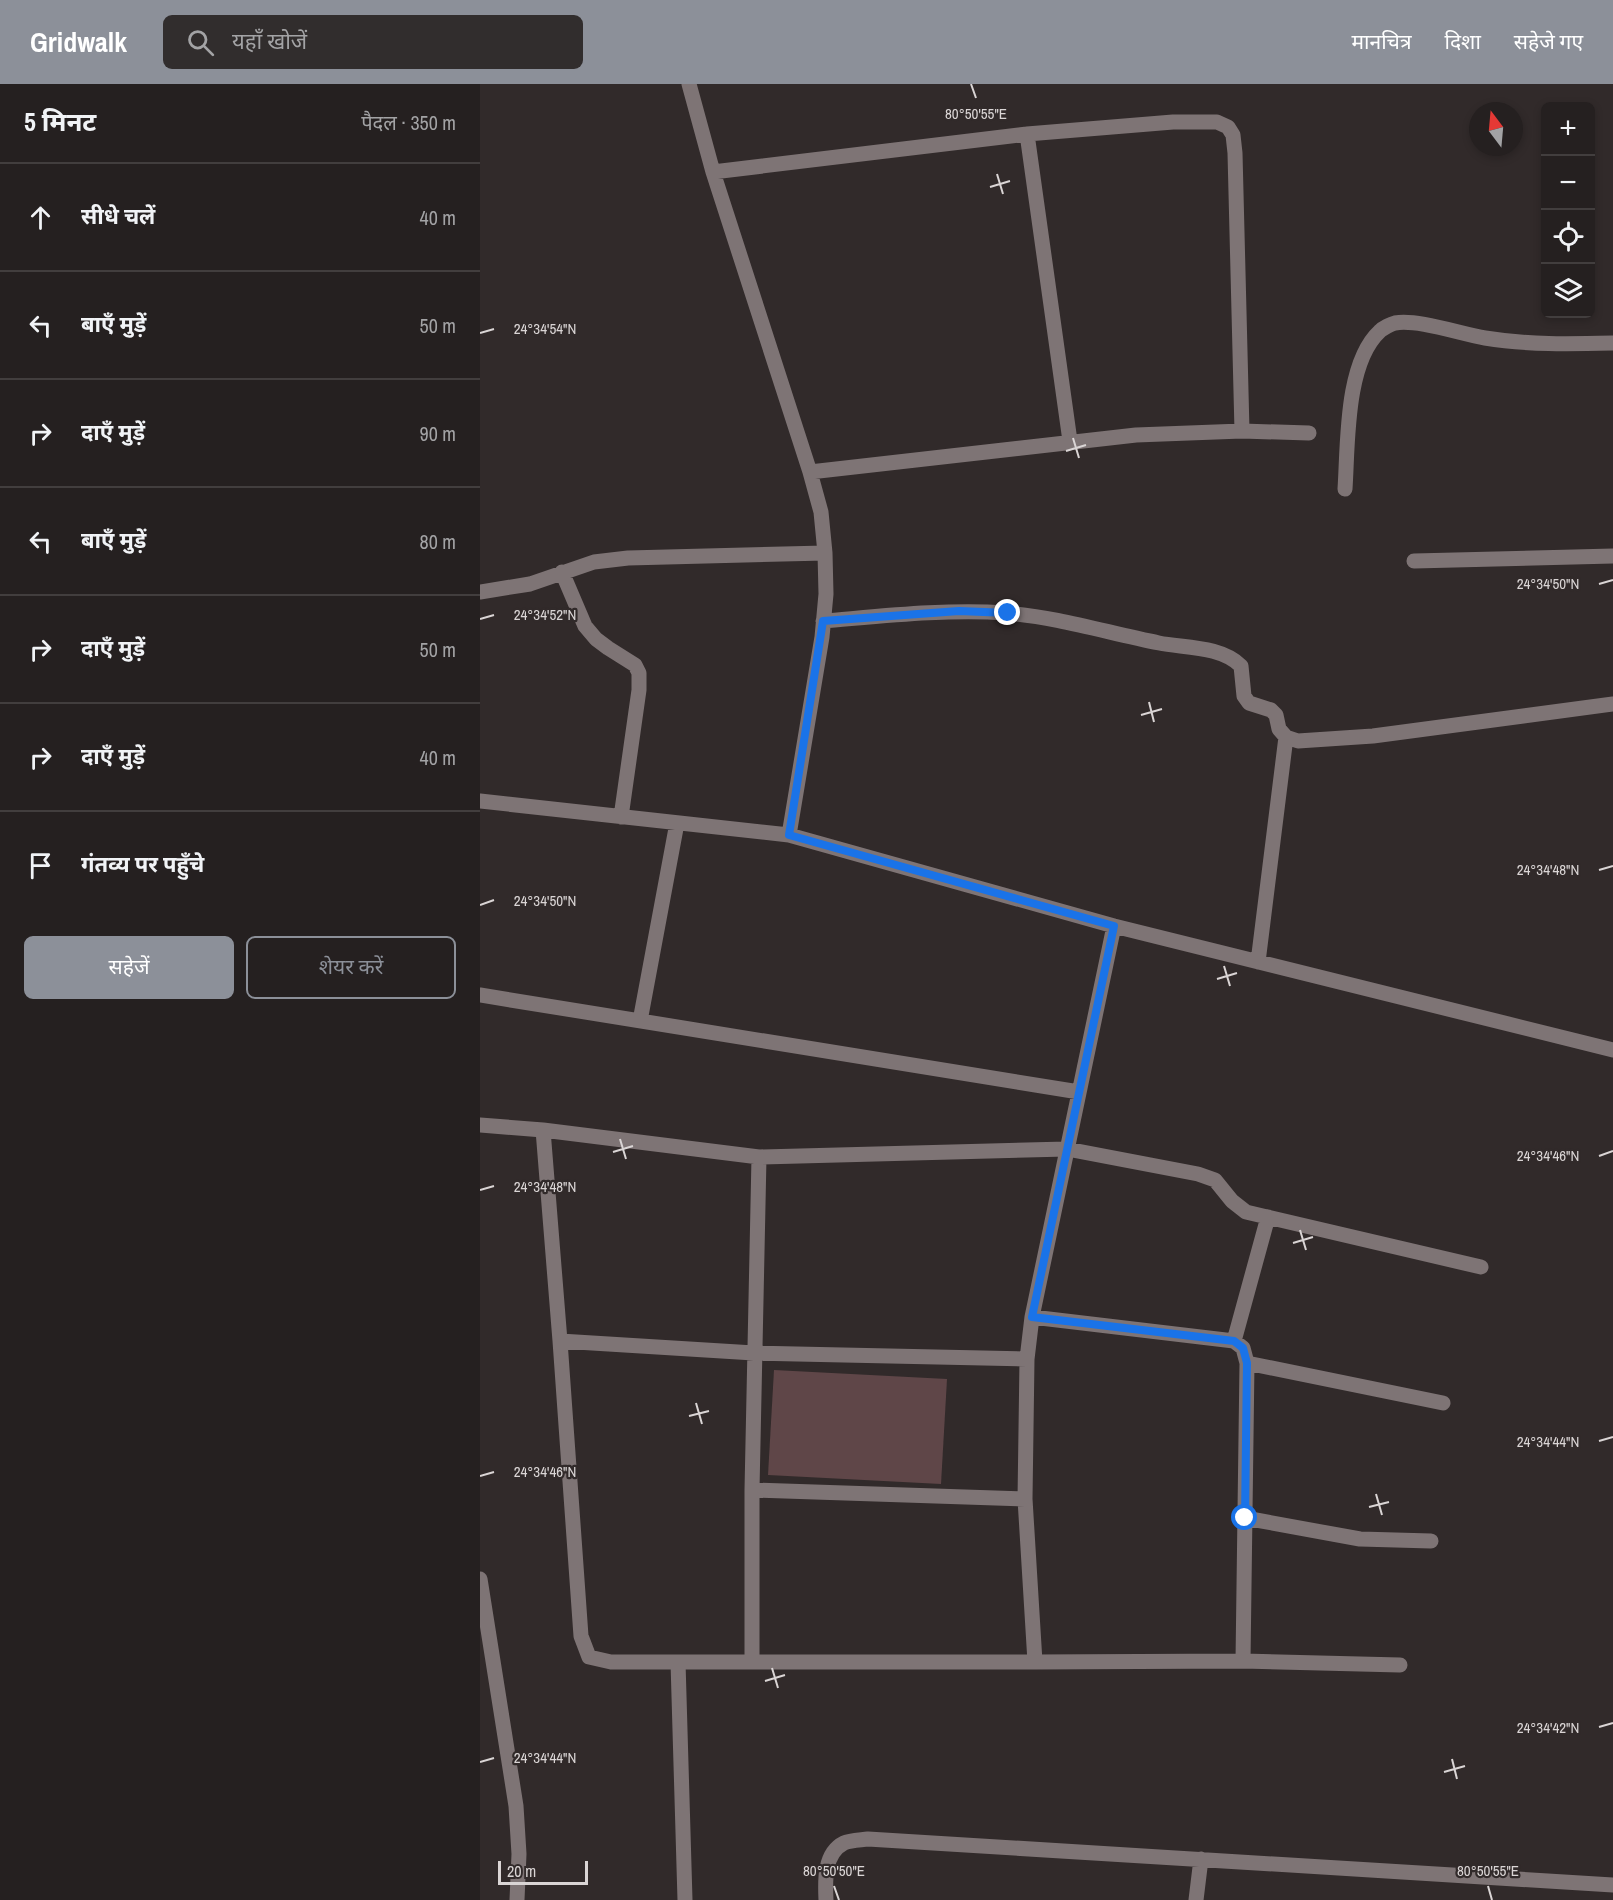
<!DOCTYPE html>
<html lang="hi">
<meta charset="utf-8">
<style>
:root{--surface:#252020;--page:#312d2d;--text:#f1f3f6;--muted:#a3a3a5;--line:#423e3e;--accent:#8c9099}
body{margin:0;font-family:"Archivo Narrow","Noto Sans Devanagari",sans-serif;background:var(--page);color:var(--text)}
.controls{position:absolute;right:18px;top:18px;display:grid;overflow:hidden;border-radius:9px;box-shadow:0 3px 9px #0003}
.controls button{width:54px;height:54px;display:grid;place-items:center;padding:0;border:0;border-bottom:2px solid var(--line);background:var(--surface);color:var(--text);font:30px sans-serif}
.compass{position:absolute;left:989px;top:18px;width:54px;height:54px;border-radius:50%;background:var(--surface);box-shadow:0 3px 9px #0003;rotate:344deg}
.scale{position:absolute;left:18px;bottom:15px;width:90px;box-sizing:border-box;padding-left:6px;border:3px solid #dad5d5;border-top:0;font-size:16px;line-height:21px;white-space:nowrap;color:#dad5d5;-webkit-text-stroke:4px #312a2a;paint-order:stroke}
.stop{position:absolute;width:18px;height:18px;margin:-14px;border:4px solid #1a73e8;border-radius:50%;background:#fff}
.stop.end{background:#1a73e8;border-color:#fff;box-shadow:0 2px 6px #0008}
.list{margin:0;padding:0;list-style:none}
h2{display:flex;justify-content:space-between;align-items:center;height:78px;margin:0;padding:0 24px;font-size:26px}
h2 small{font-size:20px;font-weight:400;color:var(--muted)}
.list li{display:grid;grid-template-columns:39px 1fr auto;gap:18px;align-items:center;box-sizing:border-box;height:108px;padding:0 24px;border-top:2px solid var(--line)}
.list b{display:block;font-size:22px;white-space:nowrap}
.list em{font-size:20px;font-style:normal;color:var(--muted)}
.actions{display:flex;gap:12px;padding:18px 24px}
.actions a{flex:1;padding:14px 0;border:2px solid var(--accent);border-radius:9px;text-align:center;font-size:21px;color:var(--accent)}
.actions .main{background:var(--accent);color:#fff}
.icon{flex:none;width:33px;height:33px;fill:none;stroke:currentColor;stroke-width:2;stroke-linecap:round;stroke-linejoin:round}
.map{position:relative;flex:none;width:1133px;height:1816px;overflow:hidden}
header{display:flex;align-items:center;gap:36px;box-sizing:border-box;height:84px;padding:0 30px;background:var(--accent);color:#fff}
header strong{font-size:28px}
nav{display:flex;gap:33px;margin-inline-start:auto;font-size:21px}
.search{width:420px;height:54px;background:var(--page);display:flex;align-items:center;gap:15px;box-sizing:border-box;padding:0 21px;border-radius:9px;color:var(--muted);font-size:22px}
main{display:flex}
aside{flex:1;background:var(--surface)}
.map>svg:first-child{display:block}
</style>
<header>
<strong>Gridwalk</strong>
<div class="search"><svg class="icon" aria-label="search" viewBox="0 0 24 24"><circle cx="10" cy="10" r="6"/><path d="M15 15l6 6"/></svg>यहाँ खोजें</div>
<nav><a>मानचित्र</a><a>दिशा</a><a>सहेजे गए</a></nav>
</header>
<main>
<aside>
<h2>5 मिनट<small>पैदल · 350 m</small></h2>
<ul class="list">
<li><svg class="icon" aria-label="ahead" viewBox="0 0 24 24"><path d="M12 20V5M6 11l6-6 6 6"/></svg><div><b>सीधे चलें</b></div><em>40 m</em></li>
<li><svg class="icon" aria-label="left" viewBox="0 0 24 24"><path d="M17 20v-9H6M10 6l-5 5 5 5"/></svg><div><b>बाएँ मुड़ें</b></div><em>50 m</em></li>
<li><svg class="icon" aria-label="right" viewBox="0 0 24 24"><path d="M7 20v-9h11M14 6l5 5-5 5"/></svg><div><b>दाएँ मुड़ें</b></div><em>90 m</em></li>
<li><svg class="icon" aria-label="left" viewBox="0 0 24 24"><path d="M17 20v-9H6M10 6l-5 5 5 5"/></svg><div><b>बाएँ मुड़ें</b></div><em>80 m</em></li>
<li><svg class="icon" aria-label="right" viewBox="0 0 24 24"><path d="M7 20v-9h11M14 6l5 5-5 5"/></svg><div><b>दाएँ मुड़ें</b></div><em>50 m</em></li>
<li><svg class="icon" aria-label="right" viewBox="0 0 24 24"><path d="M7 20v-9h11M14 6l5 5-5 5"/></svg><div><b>दाएँ मुड़ें</b></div><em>40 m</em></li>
<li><svg class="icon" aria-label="arrive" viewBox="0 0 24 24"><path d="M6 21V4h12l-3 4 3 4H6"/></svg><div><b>गंतव्य पर पहुँचे</b></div></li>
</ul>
<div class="actions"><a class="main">सहेजें</a><a>शेयर करें</a></div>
</aside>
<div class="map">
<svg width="1133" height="1816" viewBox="0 0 1133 1816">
<rect width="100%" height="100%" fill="#312a2a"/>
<path fill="#5f4648" d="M294 1286 467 1295 461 1400 288 1391Z"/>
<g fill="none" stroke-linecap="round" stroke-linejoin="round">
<path stroke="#7e7475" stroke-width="15" d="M209 0 233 88 330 388 341 428 345 469 346 510 342 553 309 751
M547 50 590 357
M233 88 547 50 693 38H737L748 43 753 51 755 69 762 347
M330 388 656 351 762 347 829 349
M865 405C868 361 865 279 900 247 903 244 911 240 915 239 938 235 981 250 1005 254 1048 261 1090 260 1133 259
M934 477 1133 472
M82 488 105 542 116 555 128 564 155 581 159 589V606L141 733
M0 508 50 500 114 478 148 474 345 469
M343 537C404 532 465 525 526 529 578 533 628 549 679 559 705 564 741 562 761 582L764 612 769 619 791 626 796 631 799 645 806 653 818 657 893 652 1133 620
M0 717 309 751 634 842 1133 966
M778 878 806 653
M0 911 599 1008
M160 937 197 739
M0 1041 63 1046 279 1073 587 1065 718 1090 735 1096 752 1117 766 1128 1001 1183
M63 1046 80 1257 101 1552 109 1573 131 1578H555L545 1415
M279 1073 272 1406 545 1415 547 1275 552 1233 634 842
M552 1233 754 1257 763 1264 767 1279 763 1577
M80 1257 274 1269 547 1275
M754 1257 788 1133
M767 1279 963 1319
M272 1406V1578
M765 1434 880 1455 951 1457
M0 1495 36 1722 39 1770 37 1816
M198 1578 205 1816
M555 1578 763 1577 920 1581
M346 1816C345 1796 344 1769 364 1759 370 1756 381 1756 388 1755L1133 1801
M716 1816 721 1775"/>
</g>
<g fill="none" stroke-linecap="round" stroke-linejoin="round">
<path stroke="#1a73e8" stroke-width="8" d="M528 529 479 527 343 537 309 751 634 842 552 1233 754 1257 763 1264 767 1279 765 1434"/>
</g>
<path fill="none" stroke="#dad5d5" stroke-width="2" d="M491 0 496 14M517 90 523 110M510 103 530 97M0 249 14 245M593 354 599 374M586 367 606 361M1119 500 1133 496M0 535 14 531M669 618 674 638M661 631 682 625M1119 786 1133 782M0 821 14 816M744 882 750 902M737 895 757 889M140 1055 146 1075M133 1068 153 1062M1119 1072 1133 1067M0 1106 14 1102M820 1146 826 1166M813 1159 833 1153M216 1319 222 1340M209 1332 229 1327M1119 1357 1133 1353M0 1392 14 1388M896 1410 902 1431M889 1423 909 1418M292 1584 298 1604M285 1597 305 1591M1119 1643 1133 1639M972 1675 977 1695M0 1678 14 1674M964 1688 985 1682M354 1802 359 1816M1008 1802 1012 1816"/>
<g font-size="15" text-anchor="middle" fill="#dad5d5" stroke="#312a2a" stroke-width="4.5" stroke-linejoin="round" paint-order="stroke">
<text x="496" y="35">80°50'55"E</text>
<text x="65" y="250">24°34'54"N</text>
<text x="1068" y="505">24°34'50"N</text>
<text x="65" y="536">24°34'52"N</text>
<text x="1068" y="791">24°34'48"N</text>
<text x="65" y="822">24°34'50"N</text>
<text x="1068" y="1077">24°34'46"N</text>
<text x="65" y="1108">24°34'48"N</text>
<text x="1068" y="1363">24°34'44"N</text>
<text x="65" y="1393">24°34'46"N</text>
<text x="1068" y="1649">24°34'42"N</text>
<text x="65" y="1679">24°34'44"N</text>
<text x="354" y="1792">80°50'50"E</text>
<text x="1008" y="1792">80°50'55"E</text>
</g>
</svg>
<div class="controls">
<button>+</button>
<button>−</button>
<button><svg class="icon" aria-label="locate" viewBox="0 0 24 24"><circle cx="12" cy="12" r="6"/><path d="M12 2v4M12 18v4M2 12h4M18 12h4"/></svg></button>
<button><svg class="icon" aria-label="layers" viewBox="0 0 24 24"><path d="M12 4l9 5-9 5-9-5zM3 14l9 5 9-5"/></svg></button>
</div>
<svg class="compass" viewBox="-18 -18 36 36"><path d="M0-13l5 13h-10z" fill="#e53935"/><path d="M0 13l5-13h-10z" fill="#a3a3a5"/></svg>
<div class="scale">20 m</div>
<div class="stop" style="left:765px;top:1434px"></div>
<div class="stop end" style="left:528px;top:529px"></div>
</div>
</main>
